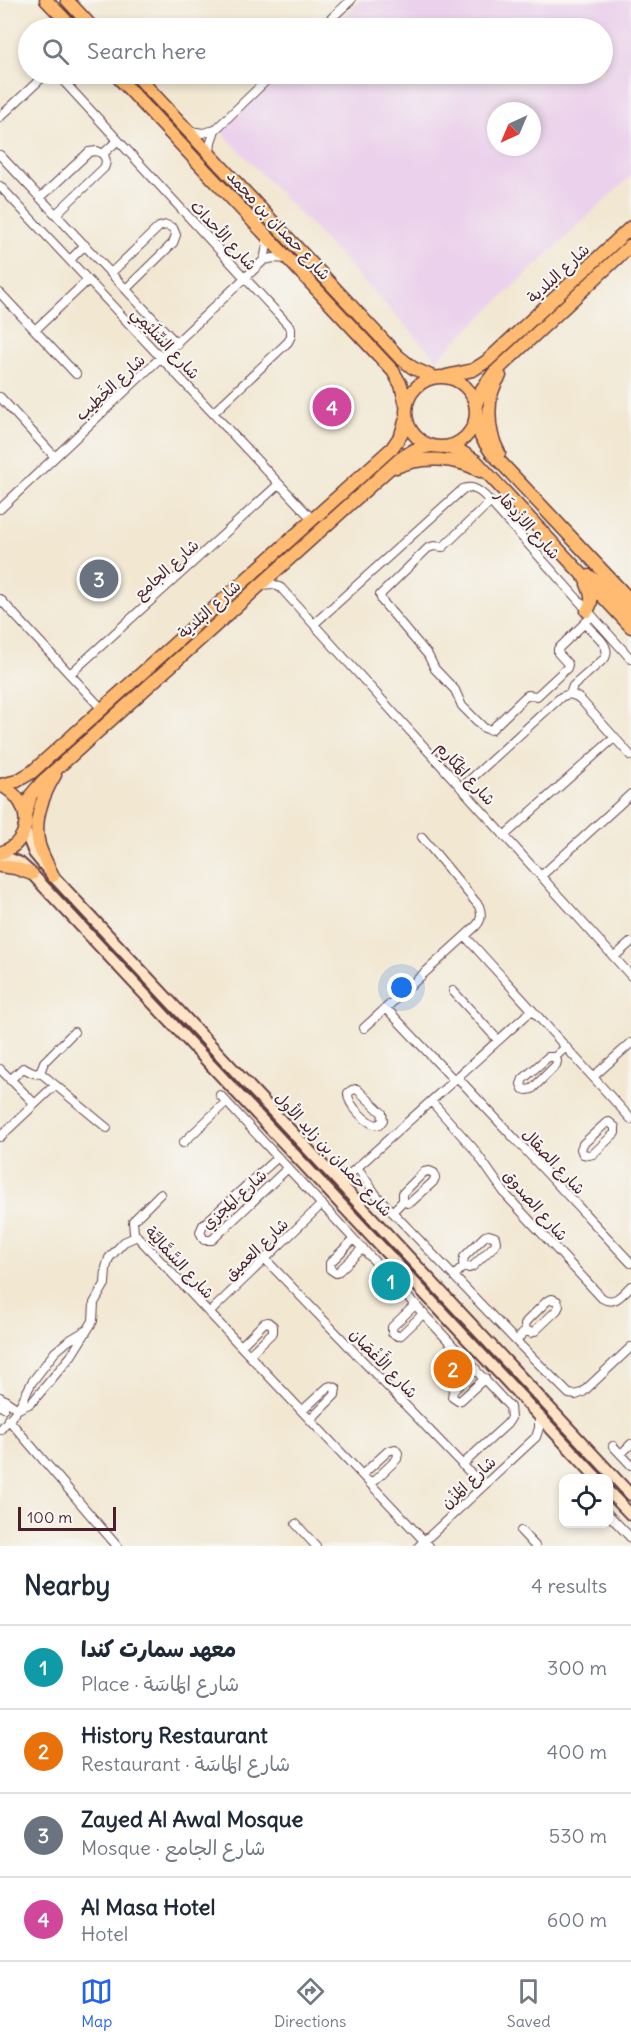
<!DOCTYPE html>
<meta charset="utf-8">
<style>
:root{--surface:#fff;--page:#f6f6f7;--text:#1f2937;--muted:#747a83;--line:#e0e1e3;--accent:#2563eb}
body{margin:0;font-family:Delius,"Playpen Sans Arabic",sans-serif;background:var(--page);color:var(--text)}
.controls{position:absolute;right:18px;bottom:18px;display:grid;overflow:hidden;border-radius:12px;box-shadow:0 3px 9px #0003}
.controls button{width:54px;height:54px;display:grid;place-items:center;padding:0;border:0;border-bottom:2px solid var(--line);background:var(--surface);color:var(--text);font:30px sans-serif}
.compass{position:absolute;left:487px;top:102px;width:54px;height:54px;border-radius:50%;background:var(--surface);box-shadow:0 3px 9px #0003;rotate:224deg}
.scale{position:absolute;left:18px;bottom:15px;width:98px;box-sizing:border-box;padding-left:6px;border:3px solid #4a1f2b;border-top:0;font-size:16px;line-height:21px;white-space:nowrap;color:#4a1f2b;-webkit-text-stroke:4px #f6f6f2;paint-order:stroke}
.you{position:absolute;left:402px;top:988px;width:21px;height:21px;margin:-15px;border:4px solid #fff;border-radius:50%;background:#1a73e8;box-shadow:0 0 0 9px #1a73e833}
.badge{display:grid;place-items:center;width:39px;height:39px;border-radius:50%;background:var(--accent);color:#fff;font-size:20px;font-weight:700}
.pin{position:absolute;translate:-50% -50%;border:3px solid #fff;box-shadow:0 2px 6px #0006}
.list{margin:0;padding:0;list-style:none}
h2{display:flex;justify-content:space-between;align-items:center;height:78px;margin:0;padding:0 24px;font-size:26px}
h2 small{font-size:20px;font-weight:400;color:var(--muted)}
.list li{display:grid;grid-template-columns:39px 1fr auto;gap:18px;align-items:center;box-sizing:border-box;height:84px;padding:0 24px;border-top:2px solid var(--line)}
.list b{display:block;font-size:22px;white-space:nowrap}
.list p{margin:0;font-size:20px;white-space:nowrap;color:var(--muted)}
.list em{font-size:20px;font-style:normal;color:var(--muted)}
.icon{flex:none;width:33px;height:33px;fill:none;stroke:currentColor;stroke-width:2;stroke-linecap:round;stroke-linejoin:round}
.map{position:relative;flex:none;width:631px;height:1546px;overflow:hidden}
.search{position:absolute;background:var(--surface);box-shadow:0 3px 9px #0003;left:18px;right:18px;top:18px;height:66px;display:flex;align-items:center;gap:15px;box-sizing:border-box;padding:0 21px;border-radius:33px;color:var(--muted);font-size:22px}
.sheet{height:414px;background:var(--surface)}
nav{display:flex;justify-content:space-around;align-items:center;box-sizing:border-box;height:84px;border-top:2px solid var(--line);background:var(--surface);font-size:16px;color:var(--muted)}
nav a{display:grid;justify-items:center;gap:3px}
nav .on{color:var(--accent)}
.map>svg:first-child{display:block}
</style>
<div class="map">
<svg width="631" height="1546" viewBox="0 0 631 1546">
<rect width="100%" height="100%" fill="#f6f6f2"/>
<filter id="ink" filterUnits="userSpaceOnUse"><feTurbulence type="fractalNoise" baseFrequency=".0167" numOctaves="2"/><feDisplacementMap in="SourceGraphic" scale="12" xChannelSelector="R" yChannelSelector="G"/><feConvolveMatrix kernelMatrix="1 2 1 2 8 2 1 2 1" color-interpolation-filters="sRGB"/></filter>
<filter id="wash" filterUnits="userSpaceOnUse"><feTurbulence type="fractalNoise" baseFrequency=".008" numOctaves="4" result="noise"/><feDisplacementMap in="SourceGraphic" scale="24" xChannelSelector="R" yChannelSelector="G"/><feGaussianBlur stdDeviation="1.35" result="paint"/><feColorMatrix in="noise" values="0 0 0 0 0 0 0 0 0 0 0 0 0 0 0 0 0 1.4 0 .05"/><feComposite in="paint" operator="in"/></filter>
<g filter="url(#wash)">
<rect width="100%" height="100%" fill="#f2e7d1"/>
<path fill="#ebd1eb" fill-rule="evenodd" d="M362 0H631V176L437 359 221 131 283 74H602V28H331ZM496 111H532V147H496Z"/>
</g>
<g filter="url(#ink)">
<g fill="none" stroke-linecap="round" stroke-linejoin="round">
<defs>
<path id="street" d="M321 28 351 0
M57 74 291 328V336L288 342 213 413
M0 117 46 74
M190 131 203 133 215 130 273 74
M210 153 211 142 215 130
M103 154 118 140
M0 155 177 344
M0 186 313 520
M40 198 89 152 97 151C105 154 108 160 104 168L56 214
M70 260 85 245
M264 260 267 245 266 235
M111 273 159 227 166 225 173 228 176 235 173 243 126 289
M0 293 76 374
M35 330 88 280
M0 397 55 457
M490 502 443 547 434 546 428 548 380 595 382 601 428 655 435 669 455 690 462 706 484 728 491 730 525 697 528 695 537 696 567 668 568 664 558 653V649L592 616
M0 509 264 260 274 258 287 259
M260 585 273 584 281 588 631 976
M0 599 102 709
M314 624 463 489C472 485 479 490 485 496L631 659
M70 674 279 484
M570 694 573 686 605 658C612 645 593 633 585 624
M461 788 561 697C569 693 575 694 581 700L631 756
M504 836 615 737
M541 876 631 794
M465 936 631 1119
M614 957 631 942
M453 991 498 1040
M386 1008 454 1080
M364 1028 476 926C482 920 482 914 479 906L422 837
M555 1057 557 1061 556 1065 532 1089 527 1090 523 1089 521 1084 523 1079 548 1057H555L566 1047
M0 1069 35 1104
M40 1073 44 1062 74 1032
M457 1077 631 1263
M593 1077 631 1043
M10 1080 23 1068 33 1073 42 1074 107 1128
M357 1089 382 1113 383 1120 379 1125C367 1125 347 1104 348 1093L352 1090Z
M220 1095 510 1407 511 1418 507 1424 462 1465
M431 1101 473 1148 506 1195 602 1298C615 1306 622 1294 631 1286
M609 1122 615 1127V1133L593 1154 589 1155 583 1154 581 1149 583 1144 606 1123Z
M0 1137 55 1085
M183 1143 226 1102
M278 1157 203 1225 200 1232 204 1240H212L288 1168
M357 1167 377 1196 516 1341 569 1394 576 1395 583 1392 631 1347
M331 1173 341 1174 351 1173 532 1010
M160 1194 133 1221 134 1233 429 1546
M392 1212 403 1201V1193L424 1172 429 1171 434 1173 435 1178 433 1182 411 1202 407 1203 403 1201
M354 1239 330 1263V1269L336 1273 339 1271 363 1248
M265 1259 483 1486
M454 1276 464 1266 463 1262 464 1257 485 1236 489 1235 495 1237 496 1242 494 1246 473 1266 469 1268 464 1266
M416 1304 392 1327V1333L398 1336 401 1335 424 1313
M209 1313 322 1204
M516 1341 526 1330 525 1325 527 1321 547 1301 552 1299 557 1301 559 1306 557 1310 535 1331 531 1333 526 1330
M241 1346 264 1323 268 1322 273 1326V1332L249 1355
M476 1369 453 1391 452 1397 458 1401 461 1400 485 1378
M0 1397 18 1409
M0 1406 4 1408
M18 1409 29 1404 34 1400 71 1356 93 1321 94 1303 105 1284 106 1268 109 1258 124 1242 137 1236
M302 1411 328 1387 331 1386 336 1388 335 1395 310 1420
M8 1419 117 1546
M0 1430 18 1409 32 1382 55 1352 68 1341 85 1331
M613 1446 631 1465
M621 1454 631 1444
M362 1475 388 1451 395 1449 398 1453 397 1459 371 1484
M608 1514 631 1538
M296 1524 316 1546
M521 1531 535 1546
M419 1546 536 1437 539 1428V1417"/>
<path id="secondary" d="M24 828 34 853 53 876 631 1495
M0 855 20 863 32 874 597 1478
M608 1491 631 1515"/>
<path id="primary" d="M46 0 73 28
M67 0 93 28
M115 74 393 371 401 385 406 405
M135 74 398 356 413 368 433 377
M446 376 473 370 487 361 631 227
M406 412a35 35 0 1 1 70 0a35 35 0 1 1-70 0Z
M476 405 482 389 493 374 631 245
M477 412 481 437 491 452 631 601
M446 447 462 452 476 461 631 627
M499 453C487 431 485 396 500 376
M396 467C422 456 455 457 480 471
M589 576 605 586 631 613
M587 584C591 594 594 601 587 611
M0 785C32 799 36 841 0 853
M1 785 17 781 32 772 392 448 401 435 406 418
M25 815 31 795 42 782 401 458 414 450 431 446
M0 866 15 868 32 874
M53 876C48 866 42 855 39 845 33 821 43 795 55 775"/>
</defs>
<use href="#street" stroke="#633d44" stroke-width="10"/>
<use href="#secondary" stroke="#633d44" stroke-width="14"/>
<use href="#primary" stroke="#633d44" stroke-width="15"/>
<use href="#street" stroke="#fff" stroke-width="8"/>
<use href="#secondary" stroke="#ffe4c6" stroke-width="10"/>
<use href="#primary" stroke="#ffbb71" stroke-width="12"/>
</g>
</g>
<g text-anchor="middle" stroke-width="4.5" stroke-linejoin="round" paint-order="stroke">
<g font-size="16" fill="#4a1f2b" stroke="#f6f6f2">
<text transform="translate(279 225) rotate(47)" y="6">شارع حمدان بن محمد</text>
<text transform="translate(224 235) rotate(47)" y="6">شارع الأحداث</text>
<text transform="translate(558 273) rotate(-43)" y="6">شارع البلدية</text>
<text transform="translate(166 343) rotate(47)" y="6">شارع السِّلَيْمِي</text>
<text transform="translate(110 387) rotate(-43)" y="6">شارع الخَطِيب</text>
<text transform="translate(528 524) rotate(48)" y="6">شارع الازْدِهَار</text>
<text transform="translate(166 569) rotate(-42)" y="6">شارع الجامع</text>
<text transform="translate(209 609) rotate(-42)" y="6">شارع البلدية</text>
<text transform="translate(466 773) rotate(48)" y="6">شارع المَكَارِم</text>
<text transform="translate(334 1154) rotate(47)" y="6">شارع حمدان بن زايد الأول</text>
<text transform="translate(554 1161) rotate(47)" y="6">شارع الصقال</text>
<text transform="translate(234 1199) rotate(-42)" y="6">شارع المجزي</text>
<text transform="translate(536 1205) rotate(49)" y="6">شارع الصدوق</text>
<text transform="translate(256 1249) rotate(-44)" y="6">شارع العميق</text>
<text transform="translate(180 1262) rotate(47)" y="6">شارع السَّمَّالِيَّة</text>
<text transform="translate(384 1363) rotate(46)" y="6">شارع الأَغْصَان</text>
<text transform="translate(468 1482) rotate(-43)" y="6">شارع المُزْن</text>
</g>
</g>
</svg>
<div class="controls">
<button><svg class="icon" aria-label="locate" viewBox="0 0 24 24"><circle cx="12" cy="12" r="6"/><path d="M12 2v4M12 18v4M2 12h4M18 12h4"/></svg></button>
</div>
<svg class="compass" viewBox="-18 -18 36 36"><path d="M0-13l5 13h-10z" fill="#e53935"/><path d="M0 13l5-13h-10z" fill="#747a83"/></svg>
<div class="scale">100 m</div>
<div class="you"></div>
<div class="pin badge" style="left:391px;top:1281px;background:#0f9aa8">1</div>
<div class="pin badge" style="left:453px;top:1369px;background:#e8710a">2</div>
<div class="pin badge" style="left:99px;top:579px;background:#6b7280">3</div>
<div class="pin badge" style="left:332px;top:407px;background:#d1479c">4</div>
<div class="search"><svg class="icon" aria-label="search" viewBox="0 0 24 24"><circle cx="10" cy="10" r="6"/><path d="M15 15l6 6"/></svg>Search here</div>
</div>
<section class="sheet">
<h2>Nearby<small>4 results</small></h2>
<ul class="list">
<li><span class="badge" style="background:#0f9aa8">1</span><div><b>معهد سمارت كندا</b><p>Place · شارع المَاسَة</p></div><em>300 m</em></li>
<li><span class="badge" style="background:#e8710a">2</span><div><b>History Restaurant</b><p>Restaurant · شارع المَاسَة</p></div><em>400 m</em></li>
<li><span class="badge" style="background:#6b7280">3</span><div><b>Zayed Al Awal Mosque</b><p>Mosque · شارع الجامع</p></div><em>530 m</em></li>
<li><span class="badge" style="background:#d1479c">4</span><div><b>Al Masa Hotel</b><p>Hotel</p></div><em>600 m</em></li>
</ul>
</section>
<nav>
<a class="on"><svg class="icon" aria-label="map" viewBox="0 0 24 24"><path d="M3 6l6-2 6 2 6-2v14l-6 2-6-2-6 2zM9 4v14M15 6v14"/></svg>Map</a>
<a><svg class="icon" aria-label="directions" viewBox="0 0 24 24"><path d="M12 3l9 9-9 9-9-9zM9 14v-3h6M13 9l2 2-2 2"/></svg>Directions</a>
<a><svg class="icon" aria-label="saved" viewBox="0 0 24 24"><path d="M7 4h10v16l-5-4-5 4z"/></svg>Saved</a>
</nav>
